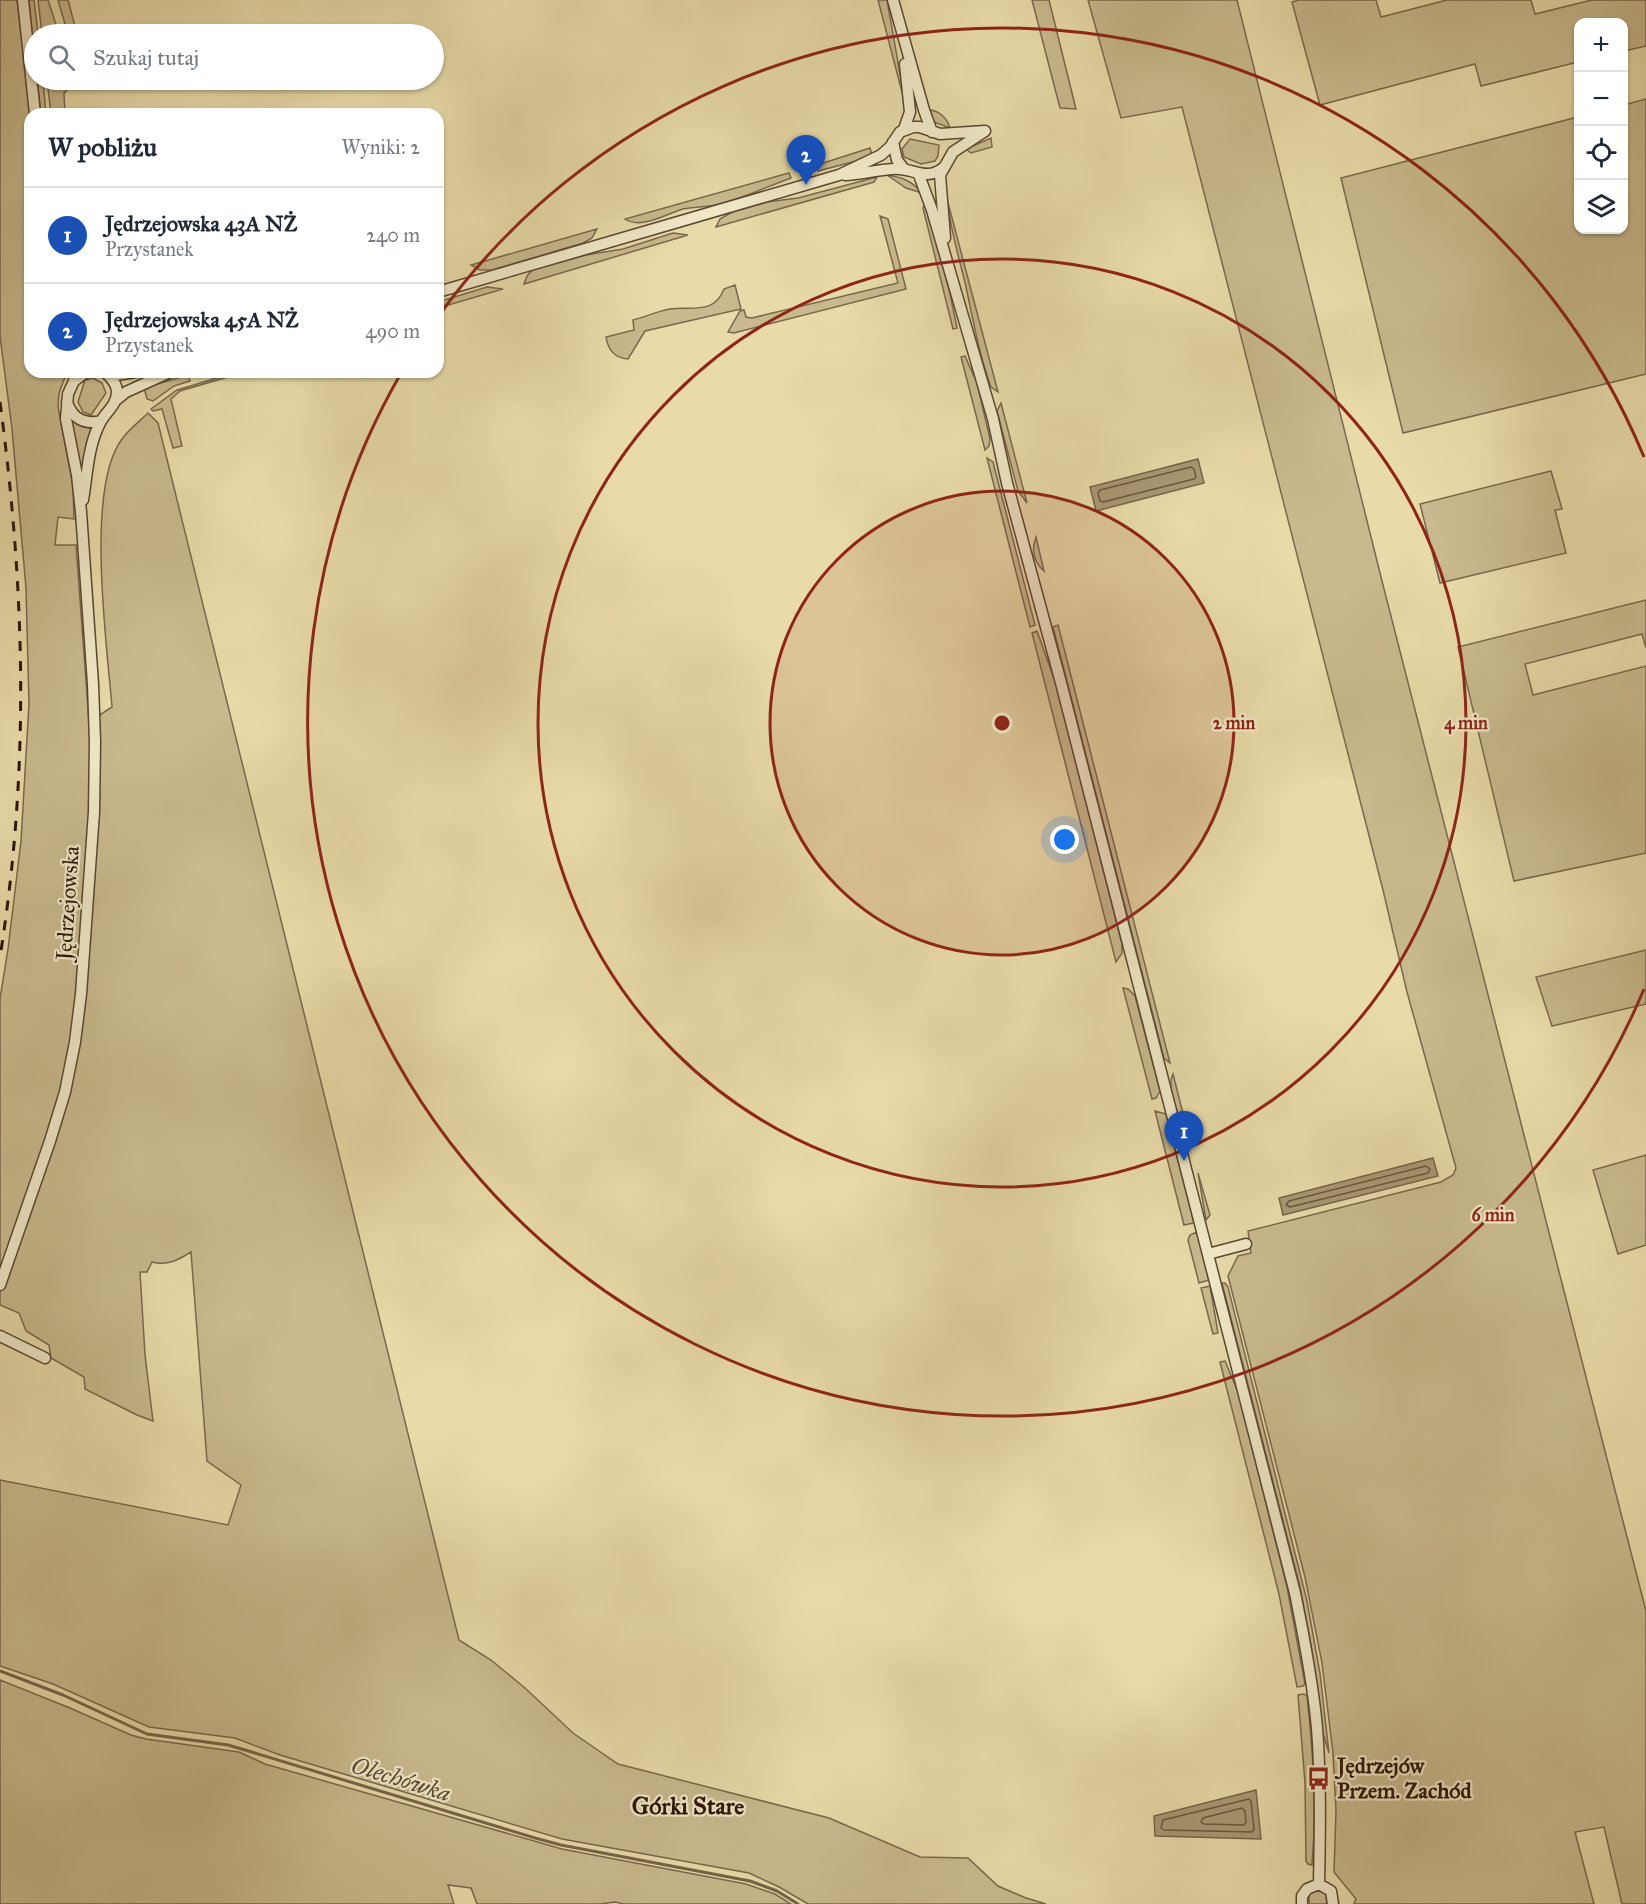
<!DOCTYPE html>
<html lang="pl">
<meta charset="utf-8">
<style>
:root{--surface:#fff;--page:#f2f2f3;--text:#1f2937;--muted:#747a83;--line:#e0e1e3;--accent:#111827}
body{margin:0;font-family:"IM FELL Great Primer",serif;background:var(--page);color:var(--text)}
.controls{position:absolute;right:18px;top:18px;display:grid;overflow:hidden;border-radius:12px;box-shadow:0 2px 4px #0004}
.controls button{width:54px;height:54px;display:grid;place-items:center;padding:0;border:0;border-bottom:2px solid var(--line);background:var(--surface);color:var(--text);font:30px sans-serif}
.you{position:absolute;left:1065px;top:840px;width:21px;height:21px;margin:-15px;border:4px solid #fff;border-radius:50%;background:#1a73e8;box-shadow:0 0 0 9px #1a73e833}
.badge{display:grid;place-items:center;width:39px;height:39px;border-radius:50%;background:var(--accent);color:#fff;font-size:20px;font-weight:700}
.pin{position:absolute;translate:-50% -50px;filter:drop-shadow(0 2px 3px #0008)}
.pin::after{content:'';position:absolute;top:32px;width:21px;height:18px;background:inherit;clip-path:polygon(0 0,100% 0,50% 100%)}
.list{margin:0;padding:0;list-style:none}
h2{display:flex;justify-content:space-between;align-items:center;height:78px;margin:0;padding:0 24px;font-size:26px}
h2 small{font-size:20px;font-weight:400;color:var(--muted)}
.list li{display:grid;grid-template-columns:39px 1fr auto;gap:18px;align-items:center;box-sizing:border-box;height:96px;padding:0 24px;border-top:2px solid var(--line)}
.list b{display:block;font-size:22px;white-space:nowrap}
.list p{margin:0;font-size:20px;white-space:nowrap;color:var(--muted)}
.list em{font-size:20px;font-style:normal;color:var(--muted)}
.icon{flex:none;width:33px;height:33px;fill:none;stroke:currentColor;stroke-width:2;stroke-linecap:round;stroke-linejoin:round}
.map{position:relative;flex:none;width:1646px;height:1904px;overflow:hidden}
.search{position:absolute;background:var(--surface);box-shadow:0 2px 4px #0004;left:24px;top:24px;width:420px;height:66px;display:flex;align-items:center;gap:15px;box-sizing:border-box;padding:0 21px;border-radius:33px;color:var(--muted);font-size:22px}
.panel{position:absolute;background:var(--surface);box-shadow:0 2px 4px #0004;left:24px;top:108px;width:420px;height:270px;border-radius:18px}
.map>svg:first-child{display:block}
</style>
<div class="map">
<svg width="1646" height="1904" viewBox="0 0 1646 1904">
<rect width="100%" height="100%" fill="#e8dba9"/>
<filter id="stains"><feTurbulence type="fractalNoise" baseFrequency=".00333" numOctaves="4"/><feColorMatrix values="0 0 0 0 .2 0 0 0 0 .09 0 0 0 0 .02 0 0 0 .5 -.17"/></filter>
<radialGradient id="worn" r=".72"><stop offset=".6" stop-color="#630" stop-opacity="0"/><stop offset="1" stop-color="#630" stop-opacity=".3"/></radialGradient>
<path fill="#c8ba8e" stroke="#7a684c" stroke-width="1.5" d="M0 0H17L31 114 30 372H67L59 393 58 407 73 486 74 519 58 517 55 545H76L89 722 112 707C107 645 85 488 122 439 129 429 140 421 148 413L158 423 459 1640 491 1660 525 1688 573 1733 618 1764 829 1818 920 1857 968 1858 998 1886 1026 1898 1046 1904H808L779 1887 749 1873 562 1839 280 1755 235 1738 149 1727 53 1684 0 1666V1480L228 1525 241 1485 207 1461 191 1252C178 1260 168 1266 152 1262L147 1272H140L145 1355 153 1421 137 1415 85 1389 84 1377 51 1358 49 1345 26 1331 19 1313 0 1305V999L8 949 21 841 29 704 26 588 12 429 0 336Z
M29 0H34L38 34H34V53Z
M38 0H48L59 34H42Z
M58 0H68L77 34H68Z
M878 0H887L904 96H903Z
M1032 0H1049L1076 109 1060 108Z
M1088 0H1237L1383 585 1646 1611V1904H1622L1604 1827 1575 1832 1594 1904H1357L1354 1903 1356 1899 1334 1872 1336 1811 1333 1753 1322 1663 1305 1577 1228 1276 1238 1256 1251 1253 1248 1231 1441 1182 1453 1175 1456 1168 1407 992 1383 890 1182 107 1121 118Z
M1299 0H1376L1381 17 1447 0H1531L1535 14 1592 0H1646V46L1624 51V22H1578V62L1481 86 1475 64 1320 105 1292 2Z
M37 80H43L46 114H41Z
M47 80H68L70 87 64 93 65 114H51Z
M1646 99V374L1403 433 1341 178 1578 117V230H1624V105Z
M928 110C939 110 947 118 950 128L934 122Z
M991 138 992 147 971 153 966 149Z
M910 139 939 145 938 156 935 161 921 164 904 157 902 149Z
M870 148 872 155 864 159 818 171 817 165Z
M789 173 791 178C766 187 742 199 716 205 705 207 694 207 683 209 668 213 641 230 625 219Z
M887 175C902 177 912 181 922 193L906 188Z
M877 177 874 182 716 227 720 219 734 211 767 202 798 198Z
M947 199 998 392 991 387C979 354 973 320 966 287 959 257 950 229 947 199Z
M925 203 949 289 957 328 953 329 923 208Z
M880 216 888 219 906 289 734 333 728 332 740 311 744 310 746 317 752 318 898 283Z
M597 229 592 238 583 243 492 270H480L471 265Z
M673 233 688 235 524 284 527 276 532 270 586 255 623 249Z
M735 285 741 309 645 331 628 359C614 358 608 350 606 337L634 330 633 320C645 317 658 311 670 309 692 306 714 315 724 289Z
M487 287 503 289 438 308V302Z
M965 356 977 383 990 439 989 446 985 450 961 357Z
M237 372H245L180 391 171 399 182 446 173 448 162 409 153 411 151 409 177 390Z
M188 375 190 381 174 386 153 401 147 399 144 388Z
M93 378 102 383 106 393 91 415 83 412 78 402 85 380Z
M1001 403 1027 503 1018 491 997 411Z
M70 417 91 429 82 475Z
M987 458 993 462 1035 625 1030 627Z
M1551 471 1562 509 1555 510 1566 553 1440 583 1420 504Z
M1036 537 1044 571C1034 562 1031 550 1036 537Z
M1646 600V648L1642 634 1525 664 1533 695 1646 666V853L1514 881 1458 647Z
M1058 625 1170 1063 1164 1058 1053 627Z
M1037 631 1056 684 1122 944V953L1116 962 1032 633Z
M1646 950V1004L1552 1026 1536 977Z
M1123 988 1128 989 1135 996 1160 1091 1156 1098 1152 1099Z
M1173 1074 1191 1145C1185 1129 1164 1090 1173 1074Z
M1155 1111 1166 1114 1194 1223 1184 1225Z
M1646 1155V1245L1618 1254 1593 1170Z
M1198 1173 1210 1215 1206 1220Z
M1197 1232 1209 1280 1199 1283 1188 1240 1190 1235Z
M1222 1283H1225L1228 1287 1307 1601 1320 1673 1329 1753 1322 1730 1312 1651 1300 1587Z
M1210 1286 1218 1333 1213 1334 1201 1288Z
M1225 1361 1238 1392 1287 1587 1305 1684 1303 1686 1297 1687 1279 1594 1220 1362Z
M0 1680 70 1708 131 1735 146 1739 239 1752 265 1764 562 1849 746 1884 775 1894 791 1904H624L615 1902 600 1904H477L471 1888 448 1885 454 1904H0Z
M1304 1694 1307 1696C1313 1753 1317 1808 1312 1865L1308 1864 1306 1861 1305 1783 1298 1695Z
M1317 1889 1326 1893 1327 1904H1309V1895Z"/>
<path fill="#a89873" stroke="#766449" stroke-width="1.5" d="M1198 459 1204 483 1096 511 1090 487Z
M1433 1158 1438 1176 1283 1215 1279 1198Z
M1256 1790 1261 1839 1155 1836 1154 1816Z"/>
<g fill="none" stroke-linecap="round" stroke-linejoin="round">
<path stroke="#6a573e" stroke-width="1.5" d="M1191 467 1194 469 1196 477 1194 479 1103 502 1100 501 1098 493 1100 490Z
M1426 1166 1430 1169 1428 1173 1290 1207 1286 1205 1289 1201Z
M1249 1799 1251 1801 1254 1829 1252 1832 1164 1830 1161 1828 1163 1820Z
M1242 1808 1245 1811 1246 1822 1244 1825 1204 1824 1201 1822 1203 1818Z"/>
<path stroke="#766449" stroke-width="3" d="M0 1671 63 1695 147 1734 228 1745 245 1750 535 1838 561 1845 750 1881 777 1891 798 1904"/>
<defs>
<path id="street" d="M23 0 35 114
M893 0 924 110 932 132
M904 129 910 112 905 64
M893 142 897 160 904 169
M845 175C861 174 877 170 893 169 912 167 926 182 943 168
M919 175 932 210 993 419 1007 483 1060 679 1295 1593C1304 1637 1313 1683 1317 1728 1321 1781 1320 1832 1319 1884
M945 238 940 175 953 152 985 131
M438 292 839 175 881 155 890 147 900 132 913 127H920L940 134 985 131
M107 372 116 375 136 372
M74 381 86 372
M115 401 126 392 170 372
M67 402C72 418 84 425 101 421
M83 500C87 476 88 447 99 425 104 413 117 406 117 392 117 383 110 377 105 372
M1208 1254 1246 1244
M0 1285 50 1141 65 1092 75 1042 81 994 94 812 95 742 93 684 81 512 77 475 66 419 68 394 74 381 75 372
M0 1336 45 1358
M1302 1904V1896L1307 1889 1319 1884 1331 1891 1333 1904"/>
</defs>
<use href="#street" stroke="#5a4732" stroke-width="13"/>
<use href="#street" stroke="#f0e8c7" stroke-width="10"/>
<path stroke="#2b160a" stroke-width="3" stroke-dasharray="10 10" stroke-linecap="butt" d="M0 402C25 590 30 769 0 957"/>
</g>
<circle cx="1002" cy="723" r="232" fill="#8f2418" fill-opacity=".12"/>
<g fill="none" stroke="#8f2418" stroke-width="3">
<circle cx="1002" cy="723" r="232"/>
<circle cx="1002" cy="723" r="464"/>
<path d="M1644 989A695 695 0 1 1 400 375M440 314A695 695 0 0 1 1644 457"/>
</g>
<defs>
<symbol id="bus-bare" viewBox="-9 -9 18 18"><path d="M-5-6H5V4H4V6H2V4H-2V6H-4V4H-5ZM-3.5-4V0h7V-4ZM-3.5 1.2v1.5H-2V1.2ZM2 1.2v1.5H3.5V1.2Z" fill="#8f2418" stroke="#f0e8c7" stroke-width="2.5" paint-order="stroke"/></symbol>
</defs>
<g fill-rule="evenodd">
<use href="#bus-bare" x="1302" y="1762" width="33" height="33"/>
</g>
<g text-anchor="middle" stroke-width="4.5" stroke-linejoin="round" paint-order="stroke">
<g font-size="22" fill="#2b160a" stroke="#f0e8c7">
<text transform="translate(67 903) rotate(-86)" y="8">Jędrzejowska</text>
</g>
<g font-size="22" font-weight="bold" fill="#2b160a" stroke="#f0e8c7" text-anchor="start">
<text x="1337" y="1773">Jędrzejów<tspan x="1337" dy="25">Przem. Zachód</tspan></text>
</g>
<g font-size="24" font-style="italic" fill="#5d4a34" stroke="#f0e8c7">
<text transform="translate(401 1779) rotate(17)" y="8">Olechówka</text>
</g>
<g font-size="24" font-weight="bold" fill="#2b160a" stroke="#f0e8c7">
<text x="688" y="1814">Górki Stare</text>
</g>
</g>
<circle cx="1002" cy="723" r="9" fill="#8f2418" stroke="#f0e8c7" stroke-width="3"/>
<g font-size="18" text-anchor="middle" font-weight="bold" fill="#8f2418" stroke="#f0e8c7" stroke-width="4.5" stroke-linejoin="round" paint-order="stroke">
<text x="1234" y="729">2 min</text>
<text x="1466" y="729">4 min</text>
<text x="1493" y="1221">6 min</text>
</g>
<rect width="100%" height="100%" filter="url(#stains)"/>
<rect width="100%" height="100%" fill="url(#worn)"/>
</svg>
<div class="controls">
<button>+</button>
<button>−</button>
<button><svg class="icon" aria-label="locate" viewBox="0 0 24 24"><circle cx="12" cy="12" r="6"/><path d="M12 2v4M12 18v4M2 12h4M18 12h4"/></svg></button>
<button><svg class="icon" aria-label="layers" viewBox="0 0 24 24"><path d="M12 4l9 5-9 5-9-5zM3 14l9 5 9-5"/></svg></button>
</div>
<div class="you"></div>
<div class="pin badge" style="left:1184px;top:1161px;background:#1a4fb4">1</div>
<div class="pin badge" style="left:806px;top:185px;background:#1a4fb4">2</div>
<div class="search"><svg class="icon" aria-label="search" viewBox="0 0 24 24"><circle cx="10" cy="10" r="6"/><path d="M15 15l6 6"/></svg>Szukaj tutaj</div>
<section class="panel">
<h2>W pobliżu<small>Wyniki: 2</small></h2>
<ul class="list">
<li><span class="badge" style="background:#1a4fb4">1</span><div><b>Jędrzejowska 43A NŻ</b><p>Przystanek</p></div><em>240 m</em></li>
<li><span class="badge" style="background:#1a4fb4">2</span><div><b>Jędrzejowska 45A NŻ</b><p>Przystanek</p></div><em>490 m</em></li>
</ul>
</section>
</div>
